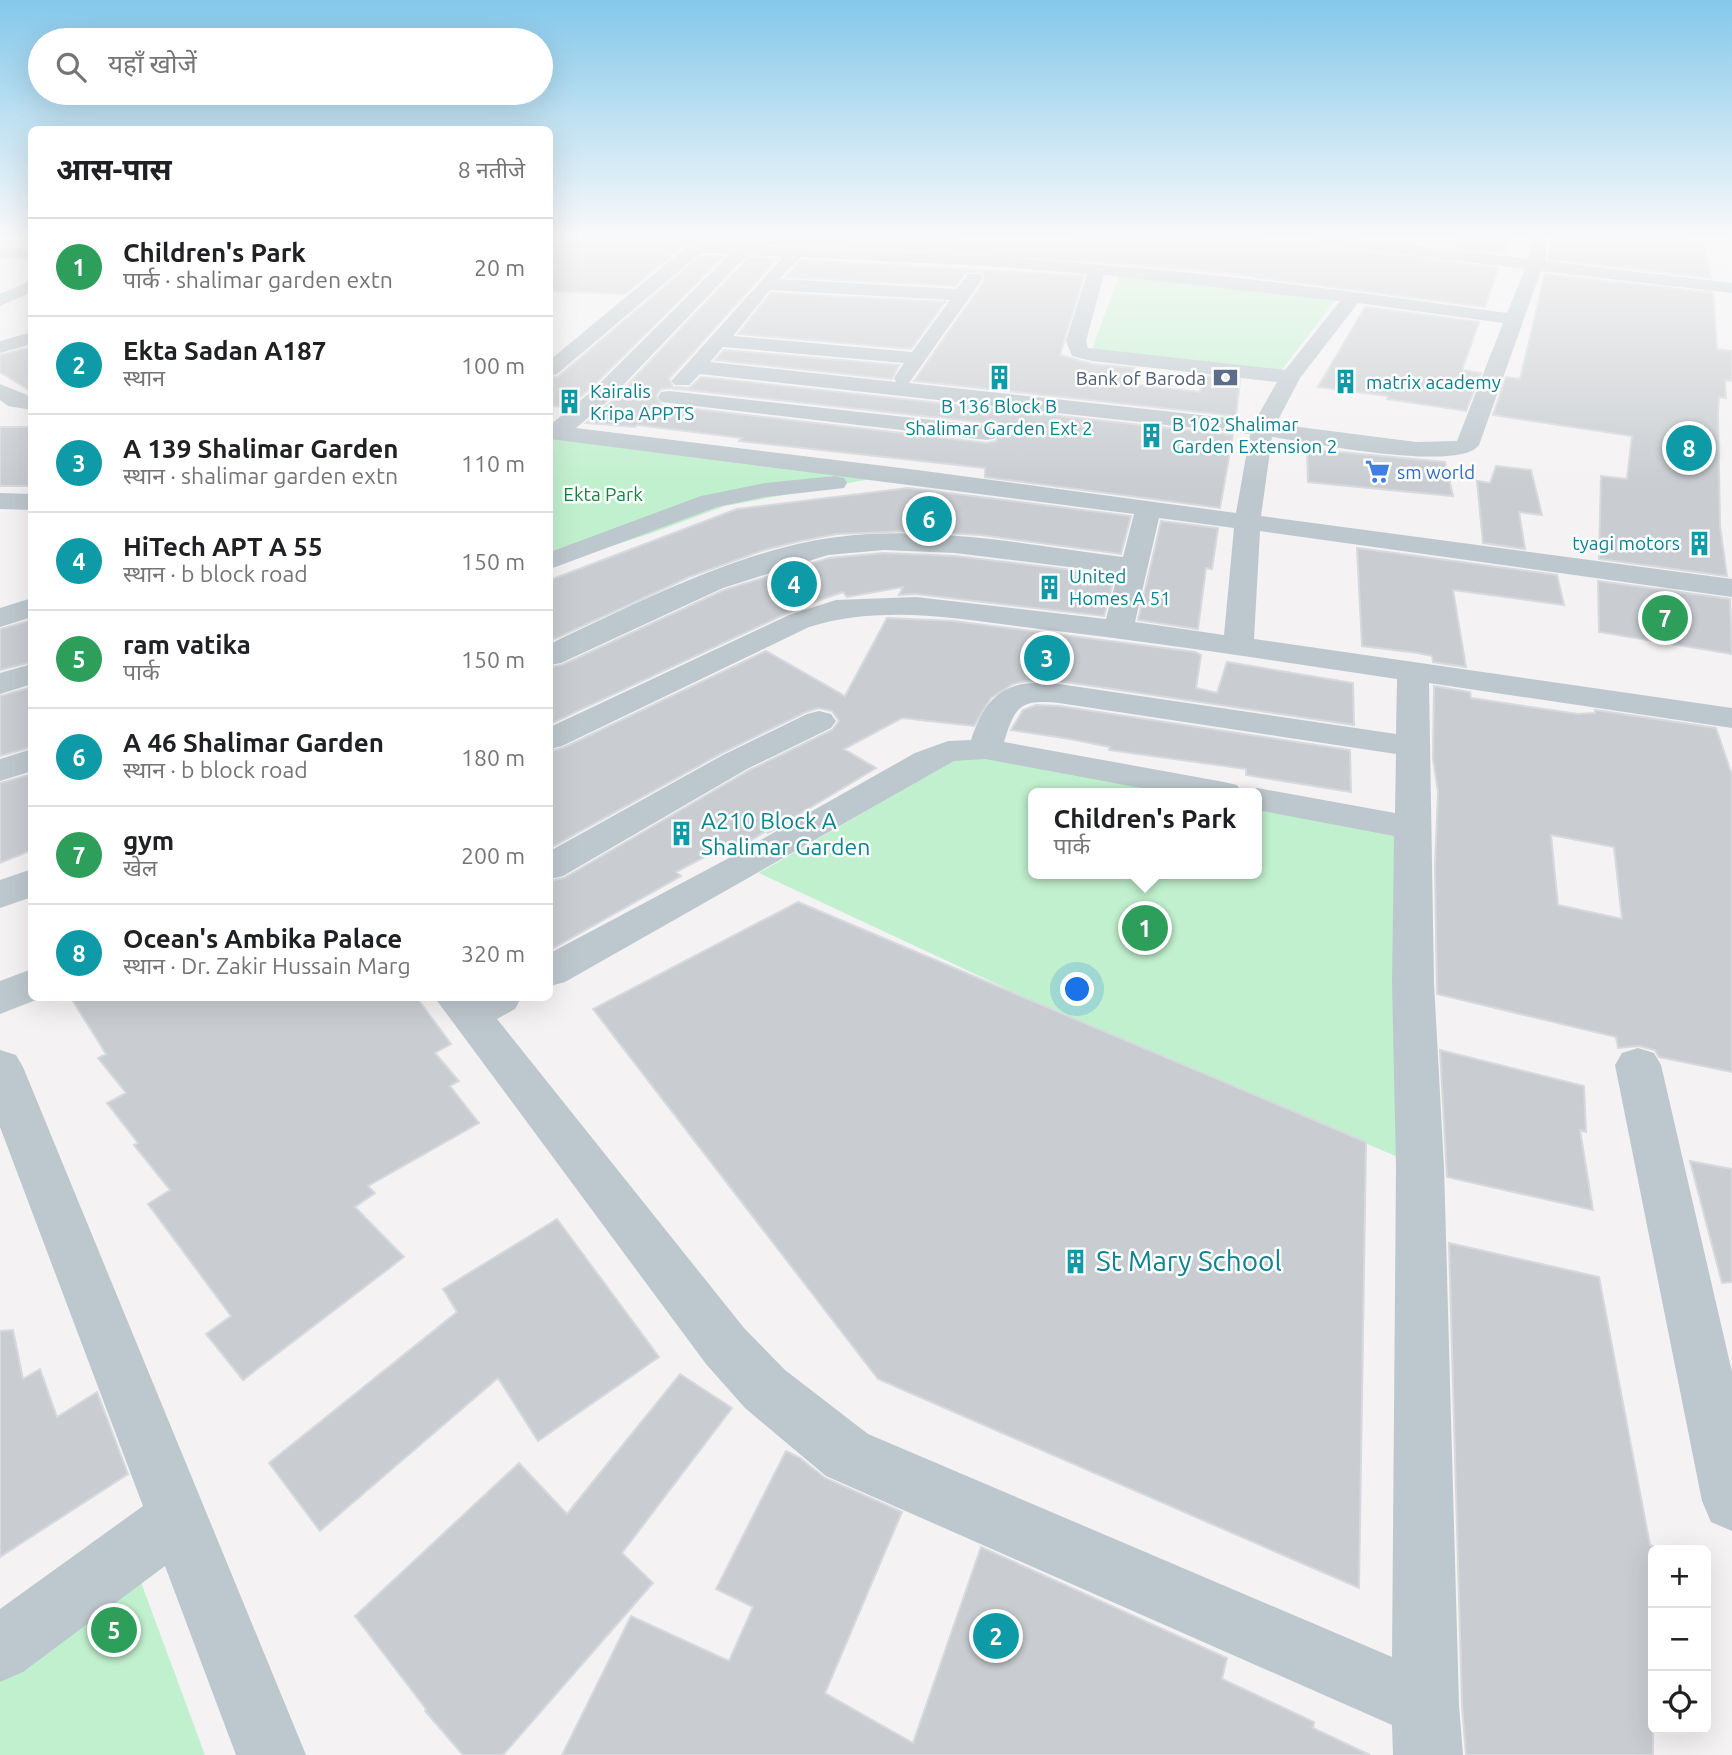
<!DOCTYPE html>
<html lang="hi">
<meta charset="utf-8">
<style>
:root{--surface:#fff;--page:#f2f2f2;--text:#202124;--muted:#757577;--line:#e0e0e0;--accent:#0b8043}
body{margin:0;font-family:Ubuntu,"Noto Sans Devanagari",sans-serif;background:var(--page);color:var(--text)}
.controls{position:absolute;right:21px;bottom:21px;display:grid;overflow:hidden;border-radius:10px;box-shadow:0 7px 28px #0002}
.controls button{width:63px;height:63px;display:grid;place-items:center;padding:0;border:0;border-bottom:2px solid var(--line);background:var(--surface);color:var(--text);font:35px sans-serif}
.you{position:absolute;left:1078px;top:990px;width:24px;height:24px;margin:-18px;border:5px solid #fff;border-radius:50%;background:#1a73e8;box-shadow:0 0 0 10px #1a73e833}
.badge{display:grid;place-items:center;width:46px;height:46px;border-radius:50%;background:var(--accent);color:#fff;font-size:23px;font-weight:700}
.pin{position:absolute;translate:-50% -50%;border:4px solid #fff;box-shadow:0 2px 7px #0006}
.popup{position:absolute;left:1028px;top:788px;width:234px;height:91px;box-sizing:border-box;display:grid;place-content:center;border-radius:10px;background:var(--surface);filter:drop-shadow(0 2px 5px #0005);font-size:23px;white-space:nowrap;color:var(--muted)}
.popup b{font-size:26px;color:var(--text)}
.popup::after{content:'';position:absolute;left:50%;top:100%;margin-left:-14px;border:14px solid transparent;border-top-color:var(--surface)}
.list{margin:0;padding:0;list-style:none}
h2{display:flex;justify-content:space-between;align-items:center;height:91px;margin:0;padding:0 28px;font-size:30px}
h2 small{font-size:23px;font-weight:400;color:var(--muted)}
.list li{display:grid;grid-template-columns:46px 1fr auto;gap:21px;align-items:center;box-sizing:border-box;height:98px;padding:0 28px;border-top:2px solid var(--line)}
.list b{display:block;font-size:26px;white-space:nowrap}
.list p{margin:0;font-size:23px;white-space:nowrap;color:var(--muted)}
.list em{font-size:23px;font-style:normal;color:var(--muted)}
.icon{flex:none;width:38px;height:38px;fill:none;stroke:currentColor;stroke-width:2;stroke-linecap:round;stroke-linejoin:round}
.map{position:relative;flex:none;width:1732px;height:1755px;overflow:hidden}
.search{position:absolute;background:var(--surface);box-shadow:0 7px 28px #0002;left:28px;top:28px;width:525px;height:77px;display:flex;align-items:center;gap:18px;box-sizing:border-box;padding:0 24px;border-radius:38px;color:var(--muted);font-size:26px}
.panel{position:absolute;background:var(--surface);box-shadow:0 7px 28px #0002;left:28px;top:126px;width:525px;height:875px;border-radius:10px}
.map>svg:first-child{display:block}
</style>
<div class="map">
<svg width="1732" height="1755" viewBox="0 0 1732 1755">
<rect width="100%" height="100%" fill="#f4f2f2"/>
<path fill="#c1f0ce" d="M1119 276 1337 298 1281 371 1092 349Z
M550 436 881 477 725 506 652 533 550 566Z
M970 751 1216 793H1033V874H1257V800L1415 828 1414 1164 1035 1002 759 873Z
M139 1577 205 1755H0V1682Z"/>
<path fill="#c9cdd1" stroke="#d6d9dd" stroke-width="2" fill-rule="evenodd" d="M550 239H957L1067 245 1072 239H1263L1498 268 1485 307 1225 273 1097 262 705 240 683 246 625 294 550 291Z
M1459 239H1509L1504 253 1454 248Z
M1553 239H1684L1704 242 1711 278 1548 259Z
M706 256H724L591 388 568 407 550 406V378L559 376 698 258Z
M748 258 777 259 669 379 673 387 689 388 701 377 1233 435 1220 508 985 477V468L739 441 742 438 637 425 635 427 586 423 611 402ZM669 388 987 423 997 427 1000 434 996 441 987 443 661 405 656 396 661 389Z
M802 260 1084 276 1060 355 1092 364 1134 368 1129 384 1200 392 1203 376 1240 380 1236 416 914 381 985 280 982 272H966L956 286 785 277Z
M1545 274 1713 293 1717 349 1732 351V381L1725 380 1726 398 1719 397 1718 414 1720 526 1727 576 1599 559 1601 476 1627 479 1632 436 1493 415 1506 377 1520 379Z
M771 293 945 302 911 349 738 334Z
M1365 307 1479 322 1462 370 1481 373 1466 411 1387 399 1388 396 1318 387Z
M32 347V392L0 372V355Z
M724 350 899 365 892 379 715 360Z
M0 427H32V486H0Z
M1307 449 1445 462 1453 496 1308 482Z
M1496 466 1531 470 1542 515 1519 512 1525 549 1483 543 1477 481 1490 483Z
M908 488 1131 516 1121 554 981 535 909 531 837 534 800 541 764 550 689 577 550 641V580L737 509Z
M1161 521 1218 528 1212 569 1206 568 1198 629 1138 620Z
M1357 548 1557 575 1564 605 1453 590 1466 667 1433 662 1432 656 1418 653 1362 646Z
M884 553 955 556 1115 575 1104 616 916 594 899 595 903 587 847 597 843 592 800 607 550 724V667L562 665 724 590 829 558Z
M1598 581 1730 599 1732 654 1599 632Z
M887 618 953 621 1195 652 1201 655 1196 688 1217 693 1227 662 1353 683 1354 725 1059 681H1026L1013 684 991 698 974 726 902 718 844 749 876 768 768 833 766 831 740 847 733 842 676 872 681 876 550 950V881L564 878 748 771 832 730 839 721 832 711 818 708 806 712 722 753 550 848V751L563 748 766 651 845 696Z
M32 620V662L0 670V629Z
M1434 686 1470 692 1471 698 1578 714 1595 713V710L1716 728 1732 775V1072L1659 1057 1655 1050 1639 1046 1618 1048 1616 1037 1437 994 1435 866 1438 792 1433 759ZM1551 835 1614 847 1622 919 1558 905Z
M32 687V747L0 756V696Z
M1036 705 1059 706 1350 750 1351 792 1246 775V769L1109 750 1110 747 1070 739 1011 730 1023 710Z
M32 774V850L0 863V783Z
M798 902 1366 1142 1359 1588 878 1379 593 1009Z
M71 998H417L451 1044 435 1053 459 1081 450 1086 479 1123 368 1186 375 1193 355 1207 404 1257 243 1380 206 1334 231 1316 148 1204 170 1190 134 1145 138 1143 107 1103 126 1093 98 1058 106 1054Z
M1440 1050 1584 1086 1586 1132 1580 1130 1593 1210 1447 1177Z
M1690 1161 1732 1169V1282L1722 1283Z
M557 1219 659 1357 538 1441 498 1378 320 1531 269 1463 457 1312 443 1289Z
M1449 1243 1599 1277 1650 1545 1653 1546V1755H1466L1462 1705Z
M13 1330 23 1379 40 1369 57 1417 97 1392 128 1474 0 1557V1331Z
M680 1374 732 1408 622 1553 653 1583 503 1755H463L425 1711 426 1709 355 1616 519 1463 567 1514Z
M786 1451 800 1458 825 1478 902 1512 825 1693 913 1743 981 1547 1227 1658 1222 1679 1314 1722 1313 1728 1370 1755H562L631 1616 729 1661 753 1607 716 1589Z"/>
<g fill="none" stroke-linecap="round" stroke-linejoin="round">
<path fill="#bdc8ce" fill-rule="evenodd" d="M1309 239H1356L1529 259 1530 239H1546L1545 261 1732 283V293L1541 271 1479 445C1459 473 1307 442 1272 437L1261 516 1732 579V597L1260 531 1254 639 1732 708V728L1429 683 1434 983 1444 1167 1459 1705 1463 1755H1393L1392 1725 826 1476 745 1408 706 1364 435 998H521L515 1009 497 1019 744 1328 785 1370 868 1434 1392 1657 1396 1167 1392 983 1394 836 1257 810V793H1243L1257 788 1395 813 1396 754 1059 703C1020 699 1015 706 1004 742L1224 782 1237 785 1242 793H1168L985 759 954 761 565 982 550 986V953L729 858 915 753 948 741 971 740C987 692 1009 678 1059 684L1396 734 1397 679C1278 661 1160 643 1040 629 965 620 884 603 809 627L562 746 550 749V727L789 615 836 600 916 597 1106 619 1118 573 955 553 884 550 828 555 723 588 561 663 550 665V644C636 603 742 549 837 537 932 525 1029 545 1123 557L1134 514 550 439V425L593 390 730 254 706 253 697 256 557 374 550 376V360L685 248 705 243C849 250 995 255 1139 268 1262 279 1385 296 1507 313L1525 269 1317 244ZM747 255 783 257 675 377 671 381 675 385H689L700 374 1250 434 1236 513 917 470 576 428 609 400ZM801 257 987 266 1087 274 1066 341 1072 356 1092 361 1277 382 1255 421 909 383 983 278 980 274H968L957 289 779 279ZM1104 275 1340 301 1285 370 1088 348 1086 341ZM770 290 950 300 912 352 733 336ZM1358 303 1503 323 1457 441 1416 442 1276 424 1300 378ZM723 347 904 363 894 378 896 382 710 362ZM1159 518 1234 528 1224 635 1135 622Z
M0 248 32 249V259L0 258Z
M32 280V292L0 306V294Z
M32 332V344L0 353V341Z
M0 384 32 397V410L8 406 0 400Z
M669 391 987 426 995 428 998 433 995 438 987 440 661 402 658 397 661 392Z
M835 476 844 478 847 483 844 488 765 497 717 507 550 569V552L701 496 765 483Z
M0 493 32 494V510L0 509Z
M32 598V617L0 627V608Z
M32 664V684L0 694V673Z
M819 711 831 714 836 721 831 728 747 769 563 876 550 879V851L723 755 807 714Z
M32 749V771L0 781V759Z
M32 869V897L0 908V880Z
M32 969V998H41L0 1014V981Z
M1638 1048 1654 1053 1661 1065 1732 1372V1531L1711 1522 1702 1501 1615 1065 1622 1053Z
M0 1050 16 1055 23 1067 306 1755H236L165 1566 23 1672 0 1682V1609L143 1506 0 1127Z"/>
</g>
<linearGradient id="sky" x2="0" y2="1"><stop stop-color="#84c8ea"/><stop offset="0.49" stop-color="#faf9f9"/><stop offset="1" stop-color="#faf9f9" stop-opacity="0"/></linearGradient>
<rect width="1732" height="484" fill="url(#sky)"/>
<defs>
<symbol id="building-bare" viewBox="-9 -9 18 18"><path d="M-4-6H4V6H1V3H-1V6H-4ZM-2.5-4.3h1.7v1.8h-1.7ZM.8-4.3h1.7v1.8H.8ZM-2.5-1h1.7V.8h-1.7ZM.8-1h1.7V.8H.8Z" fill="#0f9aa8" stroke="#fff" stroke-width="2.5" paint-order="stroke"/></symbol>
<symbol id="bank-bare" viewBox="-9 -9 18 18"><path d="M-6-4H6V4H-6ZM0-2.3a2.3 2.3 0 1 0 0 4.6a2.3 2.3 0 1 0 0-4.6Z" fill="#5c6f8a" stroke="#fff" stroke-width="2.5" paint-order="stroke"/></symbol>
<symbol id="supermarket-bare" viewBox="-9 -9 18 18"><path d="M-6-5.5h2.5l.6 2H6L4.5 2H-2.5L-4.4-4H-6ZM-1.5 3.2a1.3 1.3 0 1 0 .1 0ZM3 3.2a1.3 1.3 0 1 0 .1 0Z" fill="#3f7fe0" stroke="#fff" stroke-width="2.5" paint-order="stroke"/></symbol>
</defs>
<g fill-rule="evenodd">
<use href="#building-bare" x="982" y="360" width="35" height="35"/>
<use href="#bank-bare" x="1208" y="360" width="35" height="35"/>
<use href="#building-bare" x="1328" y="364" width="35" height="35"/>
<use href="#building-bare" x="552" y="384" width="35" height="35"/>
<use href="#building-bare" x="1134" y="418" width="35" height="35"/>
<use href="#supermarket-bare" x="1360" y="454" width="35" height="35"/>
<use href="#building-bare" x="1682" y="526" width="35" height="35"/>
<use href="#building-bare" x="1032" y="570" width="35" height="35"/>
<use href="#building-bare" x="664" y="816" width="35" height="35"/>
<use href="#building-bare" x="1058" y="1244" width="35" height="35"/>
</g>
<g text-anchor="middle" stroke-width="5" stroke-linejoin="round" paint-order="stroke">
<g font-size="19" fill="#4e5e75" stroke="#fff" text-anchor="end">
<text x="1206" y="385">Bank of Baroda</text>
</g>
<g font-size="19" fill="#0d838f" stroke="#fff" text-anchor="start">
<text x="1366" y="389">matrix academy</text>
<text x="590" y="398">Kairalis<tspan x="590" dy="22">Kripa APPTS</tspan></text>
<text x="999" y="413" text-anchor="middle">B 136 Block B<tspan x="999" dy="22">Shalimar Garden Ext 2</tspan></text>
<text x="1172" y="431">B 102 Shalimar<tspan x="1172" dy="22">Garden Extension 2</tspan></text>
<text x="1680" y="550" text-anchor="end">tyagi motors</text>
<text x="1069" y="583">United<tspan x="1069" dy="22">Homes A 51</tspan></text>
</g>
<g font-size="19" fill="#366cbe" stroke="#fff" text-anchor="start">
<text x="1397" y="479">sm world</text>
</g>
<g font-size="19" fill="#188240" stroke="#fff">
<text x="603" y="501">Ekta Park</text>
</g>
<g font-size="23" fill="#0d838f" stroke="#fff" text-anchor="start">
<text x="701" y="829">A210 Block A<tspan x="701" dy="26">Shalimar Garden</tspan></text>
</g>
<g font-size="28" fill="#0d838f" stroke="#fff" text-anchor="start">
<text x="1096" y="1271">St Mary School</text>
</g>
</g>
</svg>
<div class="controls">
<button>+</button>
<button>−</button>
<button><svg class="icon" aria-label="locate" viewBox="0 0 24 24"><circle cx="12" cy="12" r="6"/><path d="M12 2v4M12 18v4M2 12h4M18 12h4"/></svg></button>
</div>
<div class="you"></div>
<div class="pin badge" style="left:1145px;top:928px;background:#2e9e5b">1</div>
<div class="popup"><b>Children's Park</b>पार्क</div>
<div class="pin badge" style="left:996px;top:1636px;background:#0f9aa8">2</div>
<div class="pin badge" style="left:1047px;top:658px;background:#0f9aa8">3</div>
<div class="pin badge" style="left:794px;top:584px;background:#0f9aa8">4</div>
<div class="pin badge" style="left:114px;top:1630px;background:#2e9e5b">5</div>
<div class="pin badge" style="left:929px;top:519px;background:#0f9aa8">6</div>
<div class="pin badge" style="left:1665px;top:618px;background:#2e9e5b">7</div>
<div class="pin badge" style="left:1689px;top:448px;background:#0f9aa8">8</div>
<div class="search"><svg class="icon" aria-label="search" viewBox="0 0 24 24"><circle cx="10" cy="10" r="6"/><path d="M15 15l6 6"/></svg>यहाँ खोजें</div>
<section class="panel">
<h2>आस-पास<small>8 नतीजे</small></h2>
<ul class="list">
<li><span class="badge" style="background:#2e9e5b">1</span><div><b>Children's Park</b><p>पार्क · shalimar garden extn</p></div><em>20 m</em></li>
<li><span class="badge" style="background:#0f9aa8">2</span><div><b>Ekta Sadan A187</b><p>स्थान</p></div><em>100 m</em></li>
<li><span class="badge" style="background:#0f9aa8">3</span><div><b>A 139 Shalimar Garden</b><p>स्थान · shalimar garden extn</p></div><em>110 m</em></li>
<li><span class="badge" style="background:#0f9aa8">4</span><div><b>HiTech APT A 55</b><p>स्थान · b block road</p></div><em>150 m</em></li>
<li><span class="badge" style="background:#2e9e5b">5</span><div><b>ram vatika</b><p>पार्क</p></div><em>150 m</em></li>
<li><span class="badge" style="background:#0f9aa8">6</span><div><b>A 46 Shalimar Garden</b><p>स्थान · b block road</p></div><em>180 m</em></li>
<li><span class="badge" style="background:#2e9e5b">7</span><div><b>gym</b><p>खेल</p></div><em>200 m</em></li>
<li><span class="badge" style="background:#0f9aa8">8</span><div><b>Ocean's Ambika Palace</b><p>स्थान · Dr. Zakir Hussain Marg</p></div><em>320 m</em></li>
</ul>
</section>
</div>
